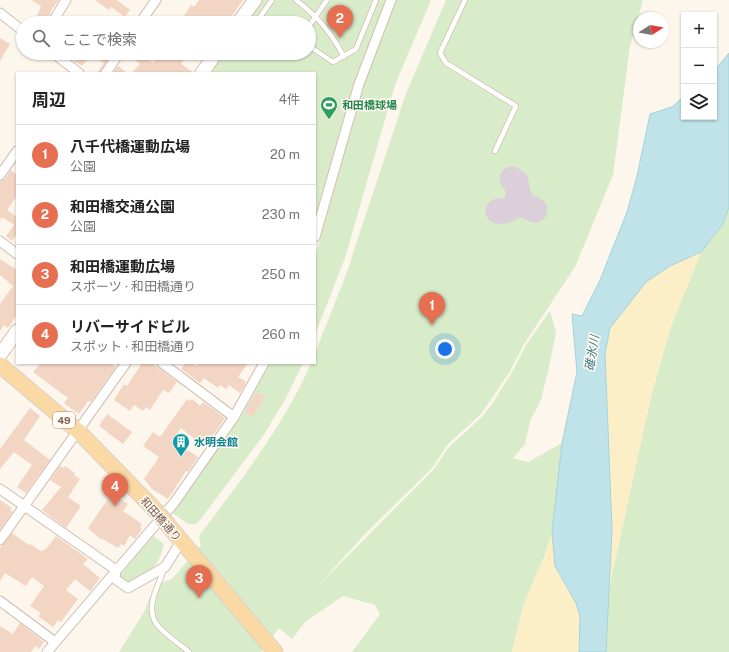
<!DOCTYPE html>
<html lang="ja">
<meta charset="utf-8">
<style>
:root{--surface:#fff;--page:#f6f6f6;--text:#222;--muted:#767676;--line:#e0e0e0;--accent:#e76f51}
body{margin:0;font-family:"Public Sans","Noto Sans JP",sans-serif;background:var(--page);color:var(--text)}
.controls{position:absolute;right:12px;top:12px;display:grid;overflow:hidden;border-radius:0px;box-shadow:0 1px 3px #0004}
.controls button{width:36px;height:36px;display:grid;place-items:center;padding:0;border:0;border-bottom:1px solid var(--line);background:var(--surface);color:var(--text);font:20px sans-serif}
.compass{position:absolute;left:633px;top:12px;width:36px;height:36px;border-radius:50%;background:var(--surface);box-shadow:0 1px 3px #0004;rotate:79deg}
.you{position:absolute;left:445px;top:349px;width:14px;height:14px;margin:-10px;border:3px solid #fff;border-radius:50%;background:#1a73e8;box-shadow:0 0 0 6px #1a73e833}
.badge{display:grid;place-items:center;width:26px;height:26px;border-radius:50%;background:var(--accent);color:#fff;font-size:13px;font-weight:700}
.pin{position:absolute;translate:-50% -33px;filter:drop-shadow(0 1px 2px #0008)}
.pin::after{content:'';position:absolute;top:21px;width:14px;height:12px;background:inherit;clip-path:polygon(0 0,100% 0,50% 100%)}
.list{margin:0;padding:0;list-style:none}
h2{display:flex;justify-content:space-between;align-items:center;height:52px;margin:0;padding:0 16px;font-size:17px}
h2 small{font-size:13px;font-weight:400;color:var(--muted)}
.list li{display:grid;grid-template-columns:26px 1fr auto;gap:12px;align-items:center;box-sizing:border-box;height:60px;padding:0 16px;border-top:1px solid var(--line)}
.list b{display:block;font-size:15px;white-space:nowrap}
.list p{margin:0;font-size:13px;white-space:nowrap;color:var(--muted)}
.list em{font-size:13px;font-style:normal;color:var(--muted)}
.icon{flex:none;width:22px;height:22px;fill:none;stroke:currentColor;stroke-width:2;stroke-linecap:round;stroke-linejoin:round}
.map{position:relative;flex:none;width:729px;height:652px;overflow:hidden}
.search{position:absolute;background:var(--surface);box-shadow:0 1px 3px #0004;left:16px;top:16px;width:300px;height:44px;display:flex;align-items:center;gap:10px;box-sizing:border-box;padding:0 14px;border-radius:22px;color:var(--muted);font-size:15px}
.panel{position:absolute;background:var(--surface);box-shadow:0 1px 3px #0004;left:16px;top:72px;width:300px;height:292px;border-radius:0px}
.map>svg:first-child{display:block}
</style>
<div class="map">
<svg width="729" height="652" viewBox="0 0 729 652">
<rect width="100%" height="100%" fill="#fdf6ec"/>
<path fill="#d8ecc9" d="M260 0H386L354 82 315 219V73H209L224 53H309V23H244Z
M396 0H431L395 85 345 258 315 335V257L361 92Z
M446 0H643L630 46 613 175 575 267 524 344 509 373 481 414 448 444 433 467 366 533 315 589 434 469 449 447 483 416 492 404 511 374 526 345 550 311 556 332 549 367 541 400 530 421 525 444 513 458 528 462 562 443 552 532 544 557 524 603 512 652H352L380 614 375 605 343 596 305 622 292 639 279 628 261 652H119L144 612 155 585 172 579 201 545 199 536C240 481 284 426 311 363H315V353L346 275 405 96Z
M729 207V652H606L609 588 651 396 671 326 701 252 723 224Z
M270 363H303L286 398 263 436 200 520 196 524H188L171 512 238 421Z
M153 536 164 544C158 569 149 572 129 586L118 578Z"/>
<path fill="#fcefc7" d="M701 252 671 326 651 396 609 588 612 529 605 354 610 328 646 282 670 266Z
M552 532 555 566 576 603 580 616 579 652H512L524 603 544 557Z"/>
<path fill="#bfe3e8" stroke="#a5d3da" d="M729 53V207L723 224 701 252 670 266 646 282 610 328 605 354 612 529 606 652H579L580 616 576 603 555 566 552 532 562 443 577 372 572 314 582 316 600 280 627 212 637 176 650 114 672 107 684 96V117H714V71Z"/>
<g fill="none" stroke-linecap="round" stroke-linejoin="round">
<path stroke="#dbcfda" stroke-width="25" d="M512 179 516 182 519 197 524 204
M498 211C514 215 509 196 535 210"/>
</g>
<path fill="#f3d5c3" d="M31 0H59L52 9 46 23H34L41 6Z
M95 0H117L130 10 125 17 111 7 109 10Z
M199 0H243L227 23H186L189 19 184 16 191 5 194 7Z
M0 38 10 44 0 61Z
M80 53H112L100 73H97L104 63 91 54 82 66 74 61Z
M126 53H140L153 63 160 53H189L181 64 194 73H132L140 64Z
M118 66 127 73H113Z
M11 170 17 175V196L7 210 17 217V234L12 241 6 236 14 225 2 217 0 220V181L5 179Z
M0 259 17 270V315L8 328 4 325 0 331V304L13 286 0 275Z
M41 363H110L116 367 91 402 88 401 79 414 64 403 68 398 33 372Z
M142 363H152L177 382 169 393 163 390 150 410 146 407 143 411 134 405 130 411 114 400 124 384 127 386Z
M185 363H192L197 366 200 363H248L238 377 245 381V385L240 393 229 385 226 389 220 385 218 388 204 378 200 383 181 369Z
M256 392 265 396 253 417 245 412Z
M187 399 190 401 192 399 200 406 203 402 225 418 205 447 181 428 172 440 198 457 188 472 186 471 168 499 152 489 144 479 159 457 143 446 153 432 160 437Z
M30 408 40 416 24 440 50 460 26 493 17 487 32 465 14 452 0 469V449Z
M107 414 132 432 123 444 99 426Z
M60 466 64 468 65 466 75 473 74 475 80 479 68 497 81 506 66 528 42 510 61 487 50 480Z
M112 493 128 504 123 511 142 524 140 527 142 529 135 539 130 535 124 546 121 544 118 548 101 538 100 539 88 528Z
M0 500 12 508 10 510 13 512 0 530Z
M12 533 29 545 30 544 41 551 46 549 56 536 88 559 83 564 100 578 90 591 75 579 66 590 78 599 61 622 58 620 53 627 38 616 41 613 30 606 44 586 32 577 26 586 5 573 0 581V548Z
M20 623 44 642 39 649 35 646 31 652H0V626L13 634Z"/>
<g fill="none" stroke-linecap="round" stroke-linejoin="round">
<defs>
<path id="lane" d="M296 0C318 17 331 32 344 57
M465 0 440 53 446 63 516 106 495 151
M256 23 272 0
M309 26 327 0
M309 46 333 62 356 49 376 0
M164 569C159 584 145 607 156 623 160 631 181 645 189 652"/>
<path id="street" d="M0 13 23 31
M52 23 66 0
M140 23 156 0
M53 53 79 73
M106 73 119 53
M0 175 17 151
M315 237 359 84 391 0
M0 241 17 254
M162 363 234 417
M0 489 116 570 115 579 128 588 165 567 182 540
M0 540 126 363
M0 601 55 642
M47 652 174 503 234 417 264 363"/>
<path id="secondary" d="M238 23 255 0
M202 73 216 53
M0 355 17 331"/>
<path id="primary" d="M0 365 78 431 159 514
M168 525 275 652"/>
</defs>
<use href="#lane" stroke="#d1beb0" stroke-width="6"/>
<use href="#street" stroke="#d1beb0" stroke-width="11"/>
<use href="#secondary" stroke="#d6c0b0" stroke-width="15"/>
<use href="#primary" stroke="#dad1cd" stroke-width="17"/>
<use href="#lane" stroke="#fff" stroke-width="4.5"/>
<use href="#street" stroke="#fff" stroke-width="9"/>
<use href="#secondary" stroke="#fff" stroke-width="13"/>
<use href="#primary" stroke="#fbd9a5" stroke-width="15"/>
<defs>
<path id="primary-bridge" d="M159 514 168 525"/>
</defs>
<use href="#primary-bridge" stroke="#dad1cd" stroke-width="17" stroke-linecap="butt"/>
<use href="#primary-bridge" stroke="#fbd9a5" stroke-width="15"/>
</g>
<defs>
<symbol id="stadium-pin" viewBox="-11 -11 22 30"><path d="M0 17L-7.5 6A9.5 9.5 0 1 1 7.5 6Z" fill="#2e9e5b" stroke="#fffaf3"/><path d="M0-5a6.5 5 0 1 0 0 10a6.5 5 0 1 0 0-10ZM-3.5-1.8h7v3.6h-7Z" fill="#fff"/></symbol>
<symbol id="building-pin" viewBox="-11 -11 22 30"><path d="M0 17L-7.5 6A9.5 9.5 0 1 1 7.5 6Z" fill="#0f9aa8" stroke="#fffaf3"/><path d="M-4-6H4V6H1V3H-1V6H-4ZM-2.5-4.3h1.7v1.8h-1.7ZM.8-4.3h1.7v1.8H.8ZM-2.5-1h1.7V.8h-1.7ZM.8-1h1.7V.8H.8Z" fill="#fff"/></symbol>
</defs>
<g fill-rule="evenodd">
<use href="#stadium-pin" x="319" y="95" width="20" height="27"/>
<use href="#building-pin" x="171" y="432" width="20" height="27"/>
</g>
<g text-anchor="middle" stroke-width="3" stroke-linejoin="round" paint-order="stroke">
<rect fill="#fffaf3" stroke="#a28b7f" stroke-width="1" x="53" y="412" width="22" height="16" rx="3"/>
<g font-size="10" font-weight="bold" fill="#7a5c4d">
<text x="64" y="424">49</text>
</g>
<g font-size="11" font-weight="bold" fill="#27864d" stroke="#fffaf3" text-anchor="start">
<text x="342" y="109">和田橋球場</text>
</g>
<g font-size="11" font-weight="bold" fill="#0d838f" stroke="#fffaf3" text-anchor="start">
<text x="194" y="446">水明会館</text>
</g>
<g font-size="11" fill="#7a5c4d" stroke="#fffaf3">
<text transform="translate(161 519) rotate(48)" y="4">和田橋通り</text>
</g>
<g font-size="12" font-style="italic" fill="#437c86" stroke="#fffaf3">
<text transform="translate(592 353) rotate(-81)" y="4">碓氷川</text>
</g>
</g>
</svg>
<div class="controls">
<button>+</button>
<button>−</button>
<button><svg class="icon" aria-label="layers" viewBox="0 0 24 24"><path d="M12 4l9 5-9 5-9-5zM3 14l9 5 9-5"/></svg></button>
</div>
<svg class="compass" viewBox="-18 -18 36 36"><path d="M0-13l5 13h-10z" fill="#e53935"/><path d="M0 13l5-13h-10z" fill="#767676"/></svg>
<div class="you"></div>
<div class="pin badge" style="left:432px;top:325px">1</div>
<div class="pin badge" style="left:340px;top:38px">2</div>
<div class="pin badge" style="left:199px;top:598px">3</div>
<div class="pin badge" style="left:115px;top:506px">4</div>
<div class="search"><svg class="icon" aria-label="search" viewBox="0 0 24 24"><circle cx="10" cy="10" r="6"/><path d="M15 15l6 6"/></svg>ここで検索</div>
<section class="panel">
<h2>周辺<small>4件</small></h2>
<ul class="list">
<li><span class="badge">1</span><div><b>八千代橋運動広場</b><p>公園</p></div><em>20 m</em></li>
<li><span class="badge">2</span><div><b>和田橋交通公園</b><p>公園</p></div><em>230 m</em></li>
<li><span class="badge">3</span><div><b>和田橋運動広場</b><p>スポーツ · 和田橋通り</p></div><em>250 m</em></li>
<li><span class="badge">4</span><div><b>リバーサイドビル</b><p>スポット · 和田橋通り</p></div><em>260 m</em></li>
</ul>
</section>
</div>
